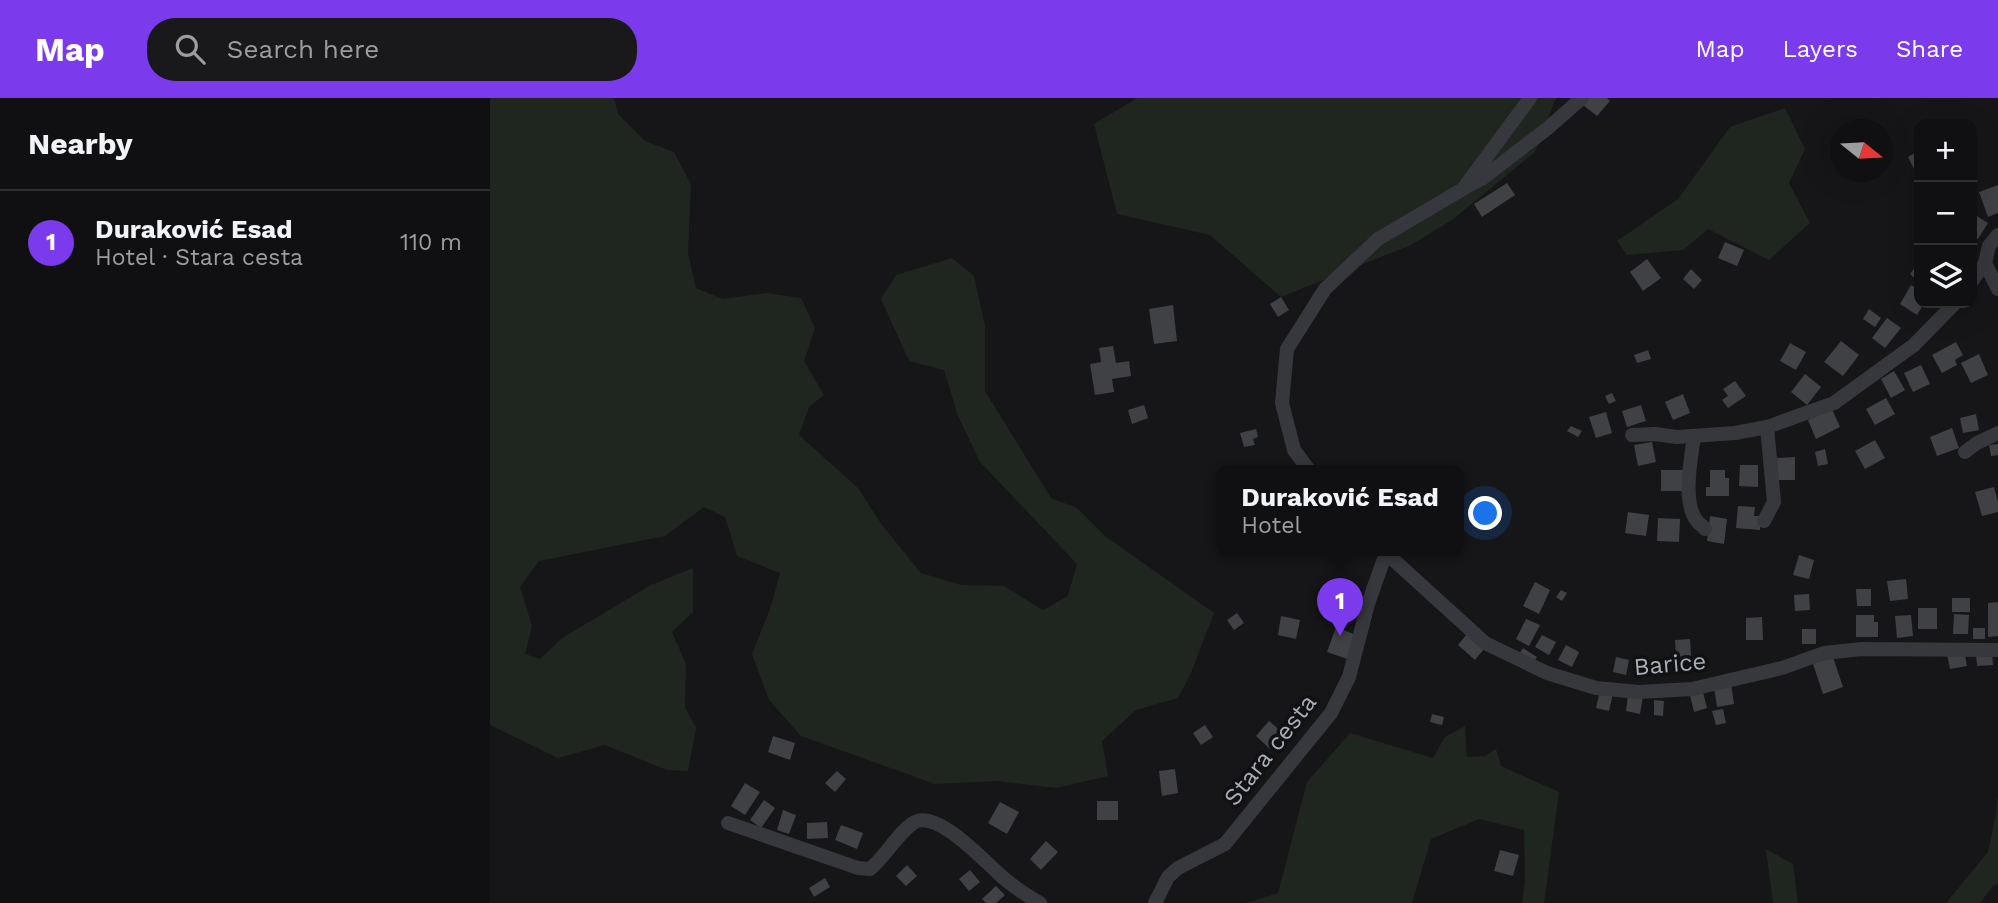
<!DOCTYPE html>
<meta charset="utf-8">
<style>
:root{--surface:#101012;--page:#19191b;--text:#f1f3f6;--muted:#9c9d9f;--line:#303032;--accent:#7c3aed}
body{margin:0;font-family:"Work Sans",sans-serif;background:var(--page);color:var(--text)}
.controls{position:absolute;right:21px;top:21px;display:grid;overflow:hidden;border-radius:14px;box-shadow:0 7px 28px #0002}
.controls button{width:63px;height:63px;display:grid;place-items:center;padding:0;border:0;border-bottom:2px solid var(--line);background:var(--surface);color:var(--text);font:35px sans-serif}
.compass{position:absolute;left:1340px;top:21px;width:63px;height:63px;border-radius:50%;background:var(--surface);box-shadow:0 7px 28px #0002;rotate:108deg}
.you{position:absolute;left:996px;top:416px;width:24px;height:24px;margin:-18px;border:5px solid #fff;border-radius:50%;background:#1a73e8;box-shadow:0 0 0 10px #1a73e833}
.badge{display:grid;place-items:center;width:46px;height:46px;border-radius:50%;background:var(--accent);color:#fff;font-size:23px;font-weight:700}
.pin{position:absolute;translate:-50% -58px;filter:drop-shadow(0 2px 4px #0008)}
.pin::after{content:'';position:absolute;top:37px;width:24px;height:21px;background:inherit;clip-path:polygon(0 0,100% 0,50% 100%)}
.popup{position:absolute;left:726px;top:367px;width:248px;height:91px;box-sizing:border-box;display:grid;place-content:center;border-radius:14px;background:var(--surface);filter:drop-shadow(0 2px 5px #0005);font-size:23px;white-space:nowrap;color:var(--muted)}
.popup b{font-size:26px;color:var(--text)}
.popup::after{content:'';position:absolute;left:50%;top:100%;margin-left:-14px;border:14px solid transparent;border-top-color:var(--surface)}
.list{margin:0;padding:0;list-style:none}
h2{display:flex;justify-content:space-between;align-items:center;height:91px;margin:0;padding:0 28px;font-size:30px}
h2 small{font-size:23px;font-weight:400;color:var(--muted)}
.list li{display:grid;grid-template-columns:46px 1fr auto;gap:21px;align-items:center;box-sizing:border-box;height:105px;padding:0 28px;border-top:2px solid var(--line)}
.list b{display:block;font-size:26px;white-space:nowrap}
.list p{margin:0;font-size:23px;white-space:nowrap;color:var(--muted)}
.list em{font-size:23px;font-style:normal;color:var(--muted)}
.icon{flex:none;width:38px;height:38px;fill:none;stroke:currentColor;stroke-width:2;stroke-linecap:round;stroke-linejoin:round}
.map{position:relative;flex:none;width:1508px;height:805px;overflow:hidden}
header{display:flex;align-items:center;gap:42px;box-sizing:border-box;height:98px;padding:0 35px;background:var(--accent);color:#fff}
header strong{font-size:33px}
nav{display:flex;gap:38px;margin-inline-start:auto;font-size:24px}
.search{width:490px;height:63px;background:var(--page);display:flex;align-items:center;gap:18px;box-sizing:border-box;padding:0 24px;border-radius:28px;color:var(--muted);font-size:26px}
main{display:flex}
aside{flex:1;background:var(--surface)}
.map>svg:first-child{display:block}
</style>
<header>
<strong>Map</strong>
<div class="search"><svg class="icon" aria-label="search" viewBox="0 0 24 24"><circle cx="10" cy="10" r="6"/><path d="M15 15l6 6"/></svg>Search here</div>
<nav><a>Map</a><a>Layers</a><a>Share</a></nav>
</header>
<main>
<aside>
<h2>Nearby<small></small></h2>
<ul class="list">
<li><span class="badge">1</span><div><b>Duraković Esad</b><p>Hotel · Stara cesta</p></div><em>110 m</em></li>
</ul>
</aside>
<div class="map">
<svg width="1508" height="805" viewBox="0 0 1508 805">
<rect width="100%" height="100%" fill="#161618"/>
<path fill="#1e261f" d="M0 0H124L128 16 155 43 184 54 201 86 198 155 206 190 232 201 276 195 311 200 325 230 314 263 334 297 319 309 309 337 368 390 392 427 431 475 471 487 514 488 553 512 578 498 587 466 490 364 468 318 454 272 419 263 391 201 406 177 462 160 484 178 495 228V293L561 400 587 410 615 438 724 515 701 575 688 600 646 612 612 643 618 678 566 690 507 683 445 686 311 638 279 602 262 556 280 511 290 475 247 458 235 419 214 409 175 438 49 463 30 489 42 528 35 556 50 561 72 540 161 487 203 470V514L182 534 196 566 195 609 206 630 198 673 177 672 115 647 68 660 0 627Z
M647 0H1066L1045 54 962 122 921 147 791 199 720 137 627 116 604 26Z
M1295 10 1315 51 1299 85 1320 125 1279 162 1218 131 1193 152 1137 157 1127 143 1188 101 1240 29Z
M975 628 977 659 995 658 1006 651 1011 668 1069 694 1054 805H1032L1035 783 1034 732 989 721 941 741 922 805H756L788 795 817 684 860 635 943 660 955 639Z
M1508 698V786L1503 788 1490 805H1456L1498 754 1505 721Z
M1276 751 1303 766 1308 805H1283Z"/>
<path fill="#404145" d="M1099 0H1117L1120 3 1107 18 1093 7Z
M1429 53V76L1427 77 1418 59Z
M1017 85 1025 97 992 119 984 106Z
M1508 87V115L1498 119 1489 94Z
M1482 115 1498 125 1488 141 1482 137Z
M1235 144 1254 152 1247 168 1228 160Z
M1157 161 1171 180 1153 193 1140 174Z
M1429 164V184L1420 176Z
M1201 171 1212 182 1204 191 1193 181Z
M1421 187 1429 192V205H1434L1427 217 1410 206Z
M791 199 799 212 788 219 780 206Z
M683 207 687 243 664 246 659 211Z
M1379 211 1391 220 1385 229 1373 221Z
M1397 220 1411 230 1395 250 1382 240Z
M1351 243 1369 257 1353 278 1334 264Z
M1466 244 1473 257 1465 262 1467 267 1452 275 1442 257Z
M1300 245 1316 254 1306 272 1290 263Z
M623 248 626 265 639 263 641 278 622 281 624 294 605 297 600 266 611 264 609 250Z
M1158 252 1161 261 1147 265 1144 257Z
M1489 256 1498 277 1481 285 1471 265Z
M1431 267 1440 286 1423 294 1414 275Z
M1404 273 1415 292 1401 300 1391 281Z
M1315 276 1331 289 1317 307 1301 294Z
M1245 283 1256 298 1238 310 1232 302 1238 298 1233 291Z
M1122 295 1126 303 1119 306 1115 298Z
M1193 296 1200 315 1183 322 1175 304Z
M1396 300 1405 316 1385 327 1376 311Z
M654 307 658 320 642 326 638 312Z
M1151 307 1156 323 1137 329 1132 313Z
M1342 311 1350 329 1326 341 1318 322Z
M1116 314 1122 335 1106 340 1099 319Z
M1486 316 1489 332 1473 335 1470 320Z
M1081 328 1092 333 1088 339 1077 333Z
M1462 330 1469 350 1447 358 1440 339Z
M766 331 768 339 763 341 765 347 754 349 750 335Z
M1385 342 1395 360 1375 371 1365 353Z
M1162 344 1166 364 1148 368 1144 347Z
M1508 346V357L1501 358 1499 347Z
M1335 351 1338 366 1328 368 1325 354Z
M1305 359V382H1287V360Z
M1250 367H1268V389L1249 388Z
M1171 372H1193L1192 393H1171Z
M1220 372H1235V380H1239V398H1216V389H1220Z
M1504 389 1508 404V414L1492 418 1485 394Z
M1248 408 1265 409 1264 418H1271L1270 432 1246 430Z
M1138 414 1159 417 1156 438 1135 435Z
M1220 418 1237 421 1234 446 1217 443Z
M1168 420 1190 421 1189 444 1167 443Z
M1309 457 1324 462 1319 481 1303 477Z
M1416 481 1418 501 1400 503 1397 483Z
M1045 484 1060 492 1049 516 1033 508Z
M1366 491H1381V508H1367Z
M1071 492 1077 495 1072 503 1066 499Z
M1319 496 1320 512 1305 513 1304 497Z
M1462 500H1480V514H1462Z
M1508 504V538L1498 539V505Z
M1428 510H1447V531H1428Z
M747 515 754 525 744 532 737 522Z
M1464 516 1479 517 1478 536H1463Z
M1366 517H1384V524H1388V539H1366Z
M1421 517 1423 538 1407 540 1405 518Z
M791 518 810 522 806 541 788 537Z
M1272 519 1273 542H1256V520Z
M1036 521 1050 527 1039 548 1026 541Z
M846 529 866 537 857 561 837 554Z
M1483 530H1495V541H1483Z
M1312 531H1326V546H1312Z
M977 536 994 551 985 562 968 547Z
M1052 537 1066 544 1059 557 1045 549Z
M1200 541 1201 558 1186 559 1185 542Z
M1076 547 1089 554 1082 569 1068 562Z
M1033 550 1047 559 1043 565 1029 556Z
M1474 552 1477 568 1460 571 1457 556Z
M1502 554 1503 567 1487 568 1486 555Z
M1126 559 1139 562 1136 577 1123 574Z
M1343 559 1353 589 1333 596 1323 566Z
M1241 586 1244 606 1227 609 1224 589Z
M1110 593 1123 596 1119 613 1106 610Z
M1213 594 1217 610 1204 614 1200 597Z
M1138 596 1153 598 1150 616 1136 613Z
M1164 602 1174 603 1173 618 1164 617Z
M1233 611 1236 625 1226 627 1222 613Z
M942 616 954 619 952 627 940 624Z
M779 623 793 635 780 651 766 638Z
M715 627 723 639 711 647 703 635Z
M283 638 305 645 300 662 278 654Z
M685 671 688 695 672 698 669 673Z
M347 673 356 681 345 694 335 685Z
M255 685 270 694 255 717 241 708Z
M274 702 285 710 271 730 260 722Z
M607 703H628V722H607Z
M510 704 529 714 517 736 498 725Z
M293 712 306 717 299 736 287 732Z
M337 724 338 740 317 741V725Z
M351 727 373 735 367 751 345 742Z
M556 743 568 754 551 772 540 761Z
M1010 752 1029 757 1023 778 1004 773Z
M417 767 427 778 416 788 406 778Z
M480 772 490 784 479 793 469 781Z
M335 780 340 789 324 799 319 790Z
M506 788 515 797 506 805H496L492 801Z"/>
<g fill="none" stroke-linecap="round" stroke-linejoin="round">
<path stroke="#37383d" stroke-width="14" d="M974 90 993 80 1058 30 1092 0
M1495 165 1508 191
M1482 183 1495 165 1499 148 1508 137
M1142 337 1165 336 1187 339 1245 335 1277 329 1344 305 1424 247 1465 205
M1204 339C1201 360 1192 405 1207 423 1209 426 1213 428 1215 431
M1475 354 1487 345 1508 335
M819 372 804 352 792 305 797 251 835 191 888 141 973 91 1040 0
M1274 423 1284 404 1277 329
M896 455 995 545 1057 575 1106 590 1149 594 1202 591 1292 570 1334 555 1372 551 1508 552
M238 725 368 770 380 771C395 759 410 732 425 724 448 713 491 760 506 773 519 786 534 796 550 805
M665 805 678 779 688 770 735 746 841 615 859 579 878 506 896 455 893 452"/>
</g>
<g text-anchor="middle" stroke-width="7" stroke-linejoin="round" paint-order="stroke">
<g font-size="24" fill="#a8adb8" stroke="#111113">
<text transform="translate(1180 566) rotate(-5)" y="8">Barice</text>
<text transform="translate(780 652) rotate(-52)" y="8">Stara cesta</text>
</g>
</g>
</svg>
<div class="controls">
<button>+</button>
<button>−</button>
<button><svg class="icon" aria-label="layers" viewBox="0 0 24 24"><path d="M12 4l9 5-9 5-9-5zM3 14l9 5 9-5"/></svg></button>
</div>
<svg class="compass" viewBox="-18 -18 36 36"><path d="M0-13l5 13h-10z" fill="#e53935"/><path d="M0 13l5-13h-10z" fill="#9c9d9f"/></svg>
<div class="you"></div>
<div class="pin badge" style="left:850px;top:538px">1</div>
<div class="popup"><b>Duraković Esad</b>Hotel</div>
</div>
</main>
